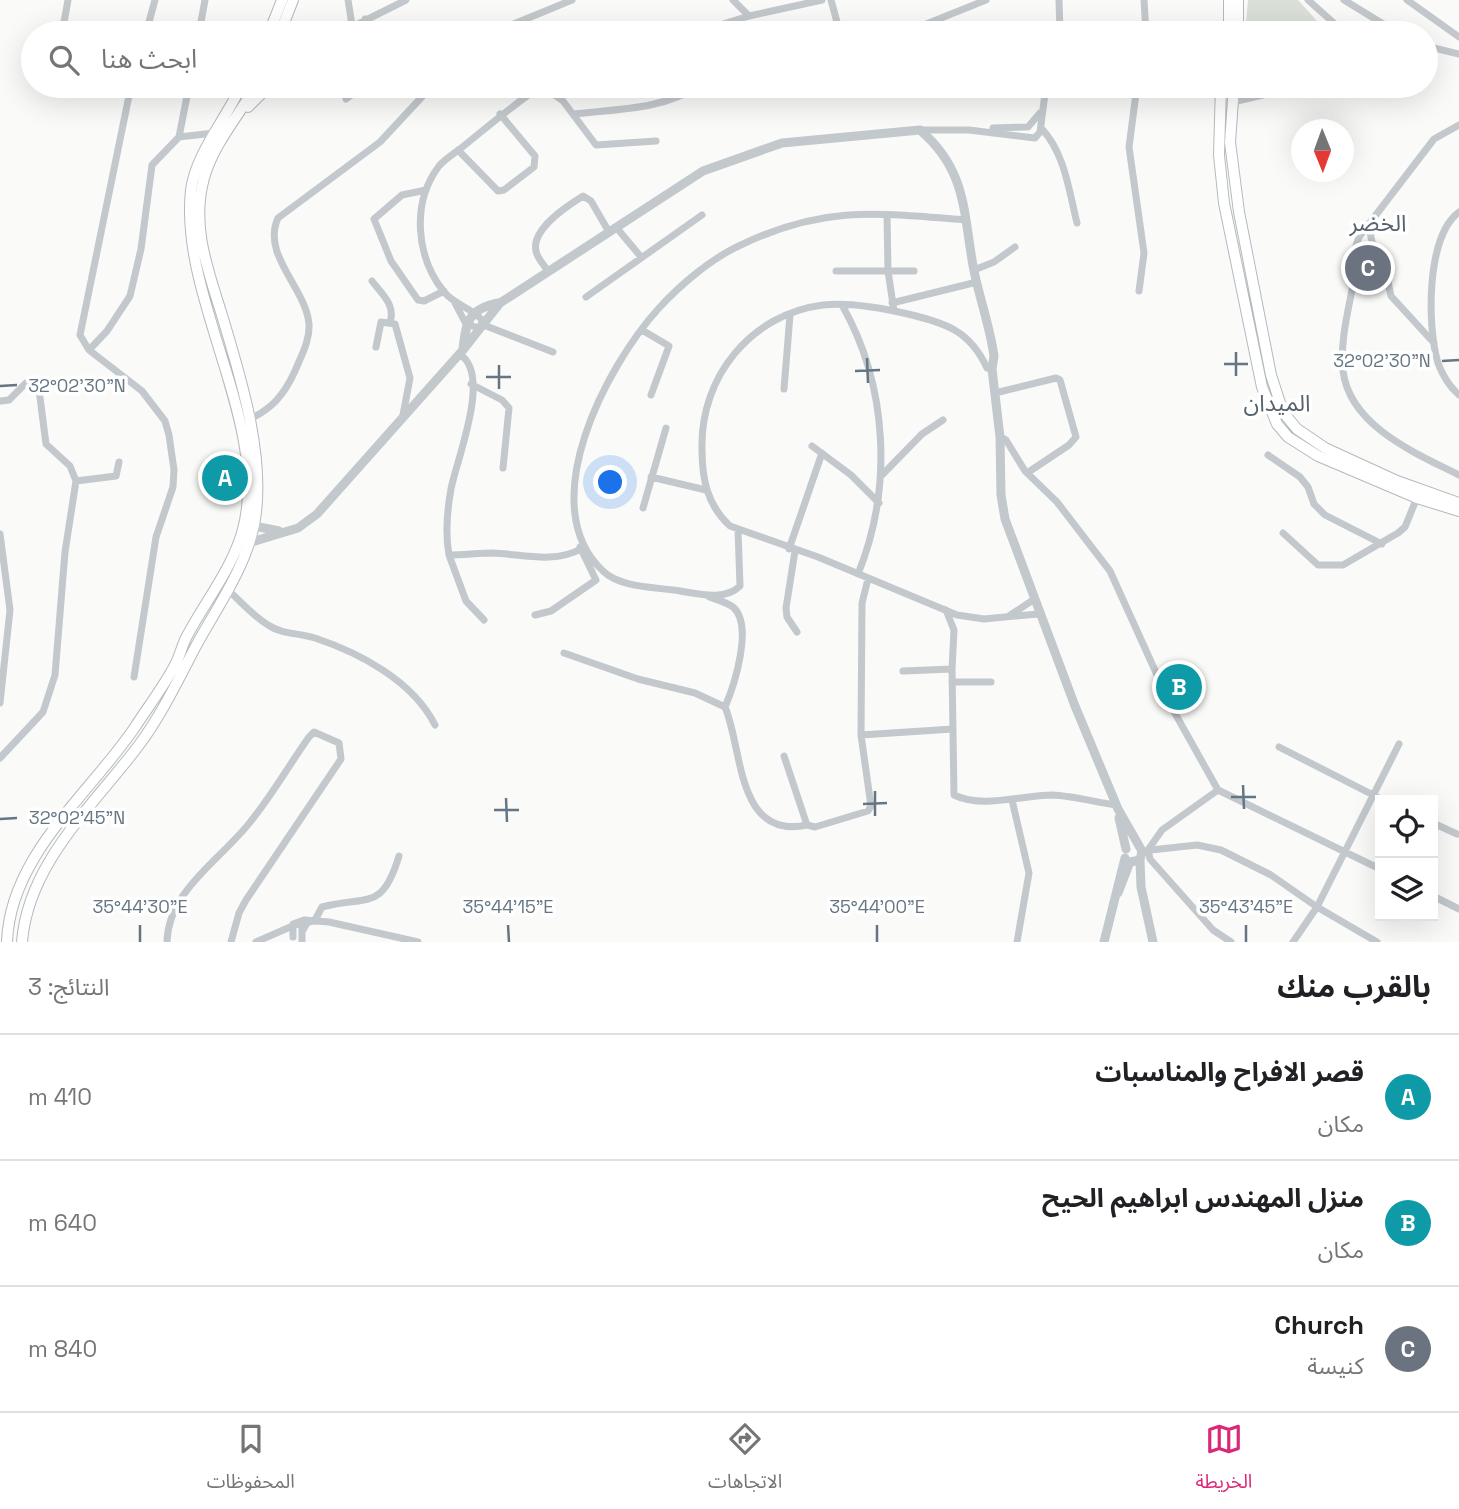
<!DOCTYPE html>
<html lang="ar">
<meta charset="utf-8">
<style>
:root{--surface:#fff;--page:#f6f6f6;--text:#202124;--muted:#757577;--line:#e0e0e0;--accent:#db2777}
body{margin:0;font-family:"Space Grotesk","Noto Sans Arabic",sans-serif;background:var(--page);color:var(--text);direction:rtl}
.controls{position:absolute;right:21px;bottom:21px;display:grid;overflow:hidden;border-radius:0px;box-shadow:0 7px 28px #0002}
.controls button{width:63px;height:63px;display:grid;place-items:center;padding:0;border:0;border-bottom:2px solid var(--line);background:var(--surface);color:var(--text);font:35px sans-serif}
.compass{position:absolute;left:1291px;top:119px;width:63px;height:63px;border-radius:50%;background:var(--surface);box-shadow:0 7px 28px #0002;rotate:179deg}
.you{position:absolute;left:611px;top:483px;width:24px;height:24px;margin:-18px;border:5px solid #fff;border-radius:50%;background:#1a73e8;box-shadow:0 0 0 10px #1a73e833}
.badge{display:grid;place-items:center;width:46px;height:46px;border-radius:50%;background:var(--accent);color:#fff;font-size:23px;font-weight:700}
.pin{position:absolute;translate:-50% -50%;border:4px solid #fff;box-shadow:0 2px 7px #0006}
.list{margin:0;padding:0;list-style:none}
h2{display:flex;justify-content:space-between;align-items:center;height:91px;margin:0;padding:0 28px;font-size:30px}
h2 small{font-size:23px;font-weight:400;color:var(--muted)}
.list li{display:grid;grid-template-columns:46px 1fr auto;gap:21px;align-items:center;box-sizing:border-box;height:126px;padding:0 28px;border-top:2px solid var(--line)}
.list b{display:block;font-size:26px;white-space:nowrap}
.list p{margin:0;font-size:23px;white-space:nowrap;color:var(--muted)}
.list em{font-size:23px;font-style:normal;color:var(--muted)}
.icon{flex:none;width:38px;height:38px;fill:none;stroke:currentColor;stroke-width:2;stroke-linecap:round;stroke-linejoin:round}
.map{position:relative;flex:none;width:1459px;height:942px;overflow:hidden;direction:ltr}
.search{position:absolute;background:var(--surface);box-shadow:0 7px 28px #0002;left:21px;right:21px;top:21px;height:77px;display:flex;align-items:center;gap:18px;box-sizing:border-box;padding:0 24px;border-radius:38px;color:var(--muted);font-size:26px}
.sheet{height:469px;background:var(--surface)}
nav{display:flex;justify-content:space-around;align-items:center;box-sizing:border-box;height:98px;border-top:2px solid var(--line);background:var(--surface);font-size:19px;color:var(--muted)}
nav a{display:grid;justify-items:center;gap:4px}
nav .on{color:var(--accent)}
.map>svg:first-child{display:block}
</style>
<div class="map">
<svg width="1459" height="942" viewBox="0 0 1459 942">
<rect width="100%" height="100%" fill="#fafaf8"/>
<path fill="#dadfd7" d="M1248 0H1298L1328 33H1245Z"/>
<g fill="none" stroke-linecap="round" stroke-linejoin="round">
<defs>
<path id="secondary" d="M269 33 282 0
M280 33 293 0
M1229 33V0
M1238 33V0
M1221 86 1219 155 1224 203 1262 387 1277 424 1288 437 1318 456 1417 498 1459 511
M1234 86 1230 142 1239 212 1271 375 1283 412 1297 429 1325 448 1397 481 1459 503
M248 107 268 87
M7 942C10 855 90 794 135 727 148 707 164 686 175 665 180 656 182 645 187 636 205 602 231 570 242 533 273 427 179 300 191 190 196 153 226 119 241 86
M22 942C28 863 94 805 139 745 162 714 179 678 197 644 218 606 245 568 254 525 267 459 240 375 221 312 207 267 191 225 204 178 213 145 239 115 256 86"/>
</defs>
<use href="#secondary" stroke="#b3babf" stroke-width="12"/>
<path stroke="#c3c8cc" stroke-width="7" d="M348 0 352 25
M733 0 749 16
M831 0 840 33
M1059 0 1060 33
M1144 0 1146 33
M1308 0 1345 33
M1344 0 1398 33
M1407 0 1459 37
M365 19V33
M62 33 68 0
M146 33 155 0
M199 33 205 0
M340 33 406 0
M492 33 572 0
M694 33 749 16 822 0
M904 33 986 0
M1426 46 1459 54
M131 86 80 335 89 350 142 391 165 421 169 435 174 470 173 487 156 537 134 677
M542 86 563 101 596 145 656 141
M1137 86 1129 147 1144 253 1139 291
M346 99 364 86
M1233 102 1301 86
M574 114C615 109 663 110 698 86
M1459 125 1434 139 1359 237C1351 254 1356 272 1352 290 1347 315 1340 345 1343 371 1350 426 1415 453 1459 475
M993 128 1028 127 1040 113
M1041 128C1065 153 1069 191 1077 223
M920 130H969L1035 138 1040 132 1046 86
M179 137 189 86
M458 150 498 191 504 190 534 167 535 156 500 114
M426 190 402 195 374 219 391 261 418 300 424 301 444 291
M1459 212C1426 236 1427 327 1438 363 1442 374 1450 387 1459 395
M887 215 888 271 894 311
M616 227 641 257
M1369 227 1373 247 1385 267 1391 296 1434 343
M974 270 994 262 1015 247
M548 271C544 265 537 258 536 251 531 229 567 206 583 196L591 201 609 232
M836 271H914
M372 281C381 293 396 305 390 322
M586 297 702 215
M455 303 466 324 479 328
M892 303 977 282
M842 305C888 386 893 488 858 574
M483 321C472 308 455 305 444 292 416 257 411 203 439 166 445 159 453 154 460 149 487 127 513 105 541 86
M481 324 553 352
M642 330 669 346 651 395
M376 347 381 322 395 324 410 378 403 415
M89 350 107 331 130 296 141 249 152 165 179 137 214 133
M459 354C493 373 456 461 451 489 447 511 445 533 449 555 463 555 479 553 493 553 522 554 553 564 581 549
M992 369 987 368C970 331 946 323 908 314 882 308 850 302 823 305 751 314 700 377 702 449 702 479 707 505 730 526L818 557 957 615 984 619 1038 614
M471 384 502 400 509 408 503 468
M784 389 790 315
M995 393 1056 378 1060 380 1076 437 1069 445 1027 473
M248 420C272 409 284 395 295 371 301 356 310 341 309 324 306 288 261 255 278 218L380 142 432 86
M1000 437 1006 440 1025 471 1057 502 1110 571 1172 708 1218 790 1380 869
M812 446 851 475 879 503
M1268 455 1300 477 1308 487 1314 504 1325 515 1382 544
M882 475 922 434 943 420
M651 477 706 490
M76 481 116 476 119 462
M643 508 666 428
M738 530 740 586C725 601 699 594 680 591 657 587 620 588 603 571 532 505 607 365 659 308 681 284 713 257 743 244 825 205 879 213 966 220
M1283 533 1318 565H1343L1398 533 1405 527 1418 495
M0 534 10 610 0 703
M789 549 822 453
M795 551 786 608 787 617 797 632
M449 555 466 601 484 620
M227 589C240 601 253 616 268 625 281 634 299 633 315 638 360 653 413 681 435 725
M708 596C716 600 727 602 733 607 754 625 734 686 725 707
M946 610 954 630 952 669 954 795C983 809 1022 795 1052 795 1073 796 1095 802 1116 805
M535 615 551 611 596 580 580 547
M1009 616 1033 600
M564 653 638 679 695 693 725 707C743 749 736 840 807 825
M903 671 952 669
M952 682H991
M861 735 953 729
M1279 747 1383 800
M784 756 807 825 815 827 868 811 871 806 861 735 862 603 868 579
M0 758 43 712 55 675 65 552 76 481 70 466 46 444 38 382 26 383 9 400 1 401
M1218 790 1162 830 1148 850 1150 859 1213 930 1231 942
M1012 800 1029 873 1017 942
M1433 823 1457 834
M1142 851 1197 845 1221 850 1271 875 1317 907 1377 942
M1433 896 1459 909
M303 930 307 923 315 920 322 907C368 895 382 912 399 856
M293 937V924L304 920 329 922 418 942
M167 942C168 890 222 859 251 821 273 794 289 765 309 737L314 732 339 743 341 759 246 900 239 913 231 942
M256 942 297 924 302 926V942
M1293 942 1317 907 1399 744"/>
<path stroke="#c3c8cc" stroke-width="9" d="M463 349C466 321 469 309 498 303
M254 526 279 531
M248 543 298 528 317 514 463 350 500 303 703 171 782 143 920 130C968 171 963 214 974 271 980 300 990 327 994 356L992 369 1000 437 1001 495 1005 519 1075 706 1118 809 1142 851 1140 860 1130 862
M1119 818 1126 849
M1140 860 1141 887 1153 942
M1118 893 1130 862
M1104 942 1125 858"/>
<use href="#secondary" stroke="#fff" stroke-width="10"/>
</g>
<path fill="none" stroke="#657683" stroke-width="2.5" d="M1236 352V376M867 358 868 383M1442 361 1459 360M1224 364H1248M499 365V389M855 371 880 370M486 377H511M0 386 17 385M1243 785 1244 809M875 791V816M1231 797H1256M506 798 507 822M863 804 887 803M494 810H519M0 819 17 818M140 925V942M508 925 509 942M877 925V942M1246 925V942"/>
<g text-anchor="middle" stroke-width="7" stroke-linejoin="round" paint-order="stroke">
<g font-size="23" fill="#57646e" stroke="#fff">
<text x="1378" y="231">الخضر</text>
<text x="1277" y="411">الميدان</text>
</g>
</g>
<g font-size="18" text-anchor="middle" fill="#657683" stroke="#fff" stroke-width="7" stroke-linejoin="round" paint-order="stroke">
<text x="1382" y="367">32°02'30"N</text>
<text x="77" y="392">32°02'30"N</text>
<text x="77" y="824">32°02'45"N</text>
<text x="140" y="913">35°44'30"E</text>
<text x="508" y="913">35°44'15"E</text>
<text x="877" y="913">35°44'00"E</text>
<text x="1246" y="913">35°43'45"E</text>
</g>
</svg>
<div class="controls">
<button><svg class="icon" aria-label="locate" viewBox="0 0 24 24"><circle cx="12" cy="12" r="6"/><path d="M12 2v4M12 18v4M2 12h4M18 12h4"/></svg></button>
<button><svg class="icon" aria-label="layers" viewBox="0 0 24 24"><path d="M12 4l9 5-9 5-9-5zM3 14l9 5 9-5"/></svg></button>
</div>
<svg class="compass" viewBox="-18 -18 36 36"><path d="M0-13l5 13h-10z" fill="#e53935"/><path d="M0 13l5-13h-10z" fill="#757577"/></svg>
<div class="you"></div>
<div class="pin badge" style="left:225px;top:478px;background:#0f9aa8">A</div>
<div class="pin badge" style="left:1179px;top:687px;background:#0f9aa8">B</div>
<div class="pin badge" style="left:1368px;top:268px;background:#6b7280">C</div>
<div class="search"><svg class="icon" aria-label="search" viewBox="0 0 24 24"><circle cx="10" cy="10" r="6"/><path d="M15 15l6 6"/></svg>ابحث هنا</div>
</div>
<section class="sheet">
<h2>بالقرب منك<small>النتائج: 3</small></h2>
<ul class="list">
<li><span class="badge" style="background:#0f9aa8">A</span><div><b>قصر الافراح والمناسبات</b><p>مكان</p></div><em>410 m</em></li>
<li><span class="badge" style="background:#0f9aa8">B</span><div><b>منزل المهندس ابراهيم الحيح</b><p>مكان</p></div><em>640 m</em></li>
<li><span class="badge" style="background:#6b7280">C</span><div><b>Church</b><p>كنيسة</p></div><em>840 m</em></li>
</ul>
</section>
<nav>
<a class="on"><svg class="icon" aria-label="map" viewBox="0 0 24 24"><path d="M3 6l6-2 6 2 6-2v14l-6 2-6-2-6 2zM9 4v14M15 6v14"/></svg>الخريطة</a>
<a><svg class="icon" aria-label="directions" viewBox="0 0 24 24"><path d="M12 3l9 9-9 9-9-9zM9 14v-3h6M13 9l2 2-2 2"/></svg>الاتجاهات</a>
<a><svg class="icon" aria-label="saved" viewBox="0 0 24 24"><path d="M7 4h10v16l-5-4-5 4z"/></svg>المحفوظات</a>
</nav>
